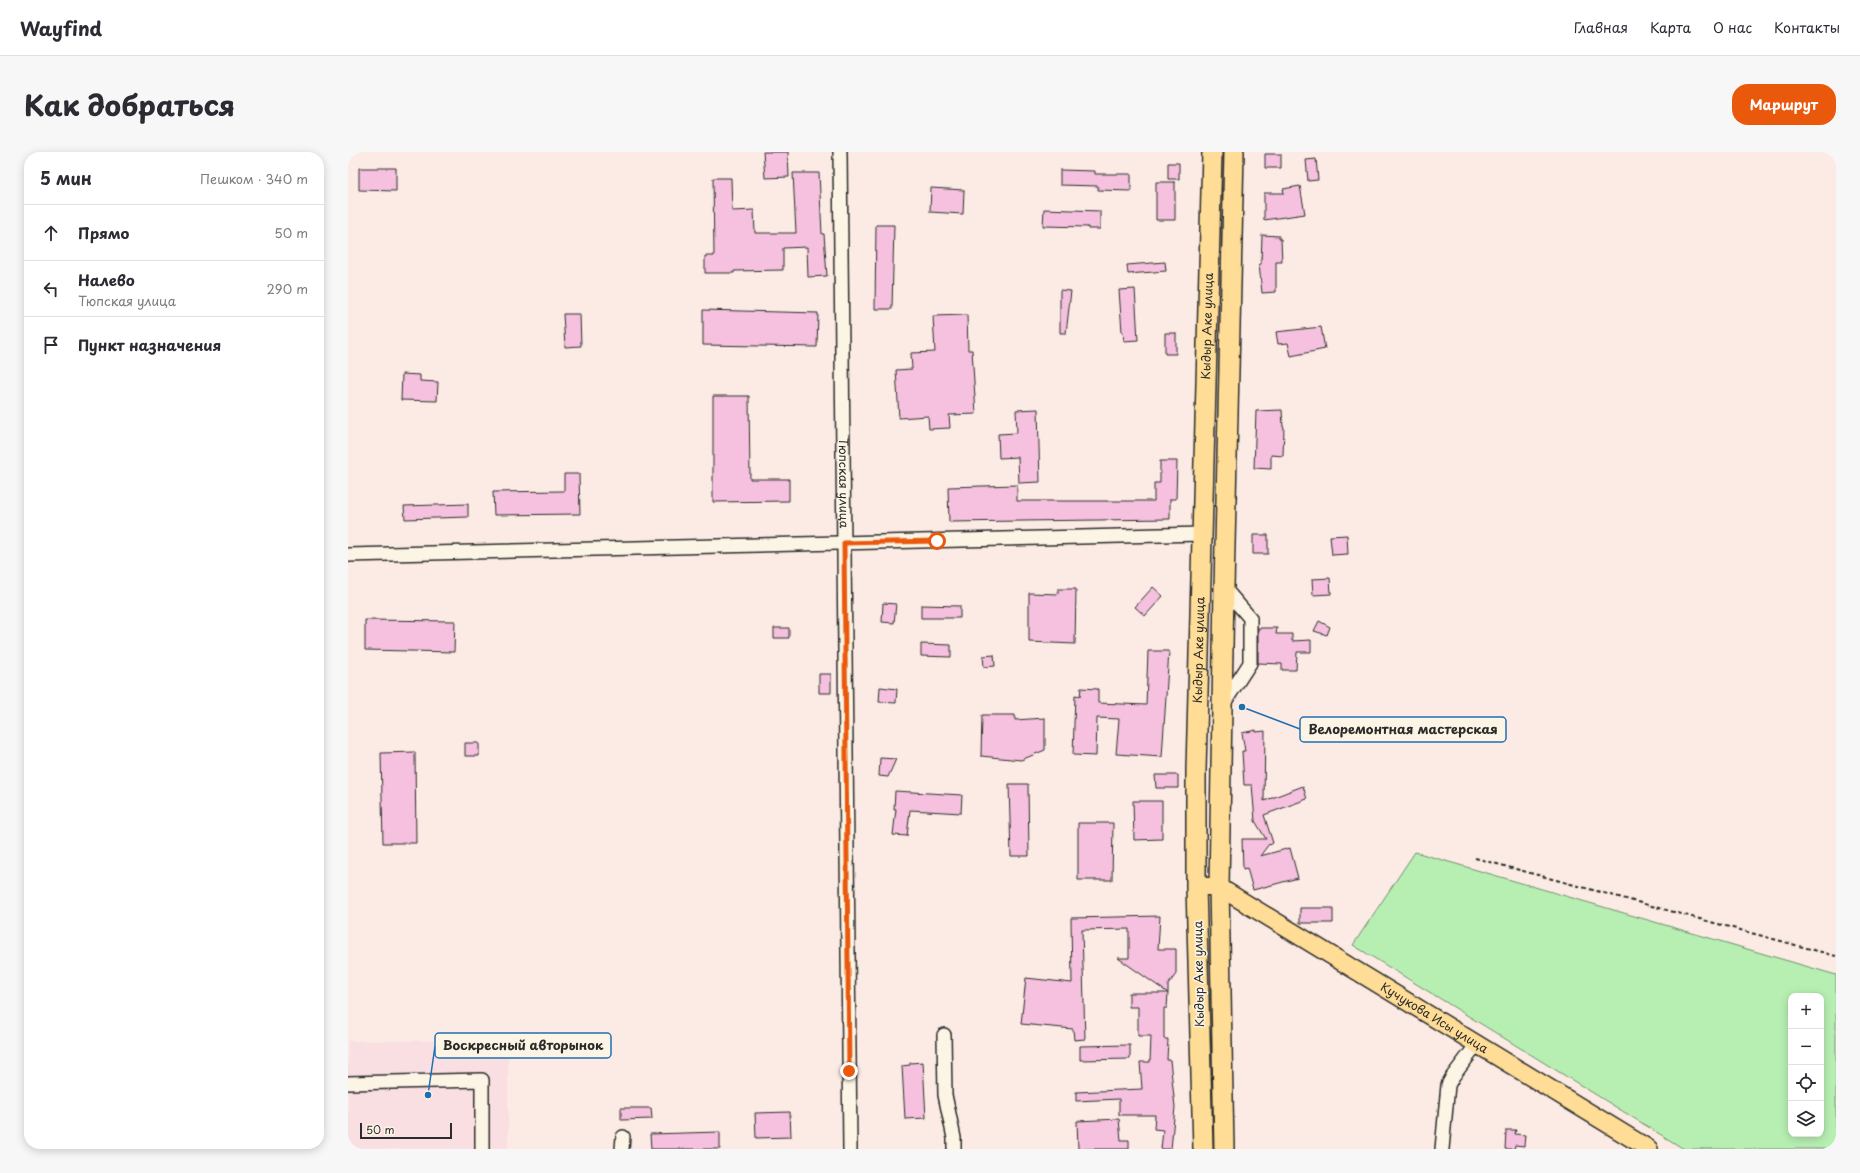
<!DOCTYPE html>
<html lang="ru">
<meta charset="utf-8">
<style>
:root{--surface:#fff;--page:#f7f7f7;--text:#2b2b33;--muted:#7c7c81;--line:#e1e1e2;--accent:#ea580c}
body{margin:0;font-family:"Playpen Sans",sans-serif;background:var(--page);color:var(--text)}
.controls{position:absolute;right:12px;bottom:12px;display:grid;overflow:hidden;border-radius:8px;box-shadow:0 2px 10px #0003}
.controls button{width:36px;height:36px;display:grid;place-items:center;padding:0;border:0;border-bottom:1px solid var(--line);background:var(--surface);color:var(--text);font:20px sans-serif}
.scale{position:absolute;left:12px;bottom:10px;width:92px;box-sizing:border-box;padding-left:4px;border:2px solid #2b2b2b;border-top:0;font-size:11px;line-height:14px;white-space:nowrap;color:#2b2b2b;-webkit-text-stroke:3px #fcf5e5;paint-order:stroke}
.stop{position:absolute;width:12px;height:12px;margin:-9px;border:3px solid #ea580c;border-radius:50%;background:#fff}
.stop.end{background:#ea580c;border-color:#fff;box-shadow:0 1px 4px #0008}
.list{margin:0;padding:0;list-style:none}
h2{display:flex;justify-content:space-between;align-items:center;height:52px;margin:0;padding:0 16px;font-size:17px}
h2 small{font-size:13px;font-weight:400;color:var(--muted)}
.list li{display:grid;grid-template-columns:26px 1fr auto;gap:12px;align-items:center;box-sizing:border-box;height:56px;padding:0 16px;border-top:1px solid var(--line)}
.list b{display:block;font-size:15px;white-space:nowrap}
.list p{margin:0;font-size:13px;white-space:nowrap;color:var(--muted)}
.list em{font-size:13px;font-style:normal;color:var(--muted)}
.icon{flex:none;width:22px;height:22px;fill:none;stroke:currentColor;stroke-width:2;stroke-linecap:round;stroke-linejoin:round}
.map{position:relative;flex:none;width:1488px;height:997px;overflow:hidden;border-radius:16px}
header{display:flex;align-items:center;gap:24px;box-sizing:border-box;height:56px;padding:0 20px;background:var(--surface);border-bottom:1px solid var(--line)}
header strong{font-size:19px}
nav{display:flex;gap:22px;margin-inline-start:auto;font-size:14px}
.intro{display:flex;align-items:center;justify-content:space-between;box-sizing:border-box;height:96px;padding:0 24px}
h1{margin:0;font-size:28px}
.button{padding:10px 18px;border-radius:16px;background:var(--accent);color:#fff;font-size:14px;font-weight:700}
main{display:flex;gap:24px;padding:0 24px}
aside{flex:1;background:var(--surface);border-radius:16px;box-shadow:0 2px 10px #0003}
.map>svg:first-child{display:block}
</style>
<header>
<strong>Wayfind</strong>
<nav><a>Главная</a><a>Карта</a><a>О нас</a><a>Контакты</a></nav>
</header>
<div class="intro"><h1>Как добраться</h1><a class="button">Маршрут</a></div>
<main>
<aside>
<h2>5 мин<small>Пешком · 340 m</small></h2>
<ul class="list">
<li><svg class="icon" aria-label="ahead" viewBox="0 0 24 24"><path d="M12 20V5M6 11l6-6 6 6"/></svg><div><b>Прямо</b></div><em>50 m</em></li>
<li><svg class="icon" aria-label="left" viewBox="0 0 24 24"><path d="M17 20v-9H6M10 6l-5 5 5 5"/></svg><div><b>Налево</b><p>Тюпская улица</p></div><em>290 m</em></li>
<li><svg class="icon" aria-label="arrive" viewBox="0 0 24 24"><path d="M6 21V4h12l-3 4 3 4H6"/></svg><div><b>Пункт назначения</b></div></li>
</ul>
</aside>
<div class="map">
<svg width="1488" height="997" viewBox="0 0 1488 997">
<rect width="100%" height="100%" fill="#fbebe4"/>
<filter id="ink" filterUnits="userSpaceOnUse"><feTurbulence type="fractalNoise" baseFrequency=".025" numOctaves="2"/><feDisplacementMap in="SourceGraphic" scale="8" xChannelSelector="R" yChannelSelector="G"/><feConvolveMatrix kernelMatrix="1 2 1 2 8 2 1 2 1" color-interpolation-filters="sRGB"/></filter>
<g filter="url(#ink)">
<path fill="#f9dee2" d="M0 889H160V997H0Z"/>
<path fill="#b7efb2" stroke="#718d6e" fill-rule="evenodd" d="M1067 700 1488 823V997H1336L1005 793ZM1443 844H1473V982H1443Z"/>
<path fill="#f5c1de" stroke="#2b2b2b" d="M415 0H440L441 25 417 26Z
M917 2H933V16H917Z
M968 7 970 28 960 29 958 8Z
M820 11H831V27H820Z
M11 16H48V39L11 38Z
M712 18 747 19V22H783V39L750 38V34L712 33Z
M445 21H471L474 82H476L479 124 460 125 459 95 435 96V118L386 119V121H357V104H366L365 26H383L384 59 406 58 407 81H448Z
M808 30H827V68H808Z
M952 34 957 62 916 68V41H936L935 37Z
M583 36 616 38 615 62 582 60Z
M696 57 752 59V77H740V75L695 74Z
M528 73H546L544 157H527Z
M914 83 931 84V87H933L934 110H928V140L914 141 911 112H913Z
M817 110 818 119 780 122 779 113Z
M787 137 790 188 776 189 775 180H774L771 138Z
M712 138 723 139 718 181H712Z
M355 158 470 161 469 195 355 193Z
M215 162H232L233 194 217 195Z
M619 163 620 198H624L628 262 601 263 602 276 581 277 580 264 551 266 548 218 564 217 563 201 587 200 585 164Z
M973 175 977 197 943 204 940 191 930 192 928 180Z
M817 181H828V202H817Z
M54 222 72 223V229L90 230 89 249 53 248Z
M365 244H401L402 327H441V349L365 350Z
M690 257 692 330 671 331 670 305 651 306 650 282 669 281 668 258Z
M934 258 935 275H936L935 304 923 303V317L906 316 908 259Z
M812 309H829L828 347H822V367L601 370 600 335 669 333V349H806V331H812Z
M216 322H231L232 362 146 363 145 340 216 339Z
M120 352V365L57 367 56 354Z
M905 383H920V402H905Z
M999 383 1000 402 984 403 982 384Z
M982 426 983 442 965 443 964 427Z
M805 435 815 444 797 464 787 455Z
M710 437H728L727 492 681 490V441L710 442Z
M535 451 548 452 546 471 534 470Z
M573 453 612 454V466H573Z
M17 468 107 469 106 500 17 498Z
M971 469 982 475 979 483 966 479Z
M426 476H441V486H426Z
M910 476H929L928 482H944V489L963 488V500H949L948 518H934V512L910 511Z
M573 492 603 493V505L573 504Z
M800 499H821L814 605 768 602 771 567 749 566 748 604 725 603 727 543 732 544 733 536 750 537V551L798 553Z
M646 503 647 514 636 515 635 504Z
M471 522H483V541H471Z
M532 535 549 537 548 551 531 550Z
M634 563H667V568L697 566V598L673 608 633 604Z
M908 578V580L917 579 916 649 955 634 959 647 916 663 925 691 922 693 921 692 912 704 942 696 950 726 905 738 899 716 895 717 894 687H918L907 669 904 633H896L894 599H897L894 581Z
M117 591H131V604H117Z
M67 600 68 691H35L33 601Z
M532 606 548 607 540 625 531 624Z
M807 623H830V636H808Z
M661 632H680L681 704H663Z
M547 639 614 643 613 661 562 658 559 684 545 683 548 657H546Z
M785 649H814V687L786 688Z
M730 671H765L764 728H730Z
M952 756H985V771H952Z
M812 764 810 797H828V822L820 833V841L770 806H781V777L734 778 737 887 726 888 725 877 673 872 678 826 724 831 723 766Z
M781 841H820L819 856H816V887H820L819 908H822L827 955 823 997H813L815 978 806 977 807 963H771V947L728 949V940L794 937 792 910H802L803 884H790V855H781Z
M782 893V907L732 908V894Z
M575 910 578 966 557 967 554 914 562 913V911Z
M273 956H303L304 967 273 968Z
M442 960 443 985 408 986 407 961Z
M771 967 773 988H781V997H730L729 969Z
M1158 978H1168L1167 982 1177 983 1176 994 1167 993 1166 997H1157Z
M372 980V997H303L302 982Z"/>
<g fill="none" stroke-linecap="round" stroke-linejoin="round">
<defs>
<g id="minor">
<path id="s1" d="M492 0 502 997"/>
<path d="M0 403 853 382"/>
<path d="M876 551 902 511V466L876 436"/>
<path d="M596 883 597 943 606 986V997"/>
<path d="M0 931 134 928V997"/>
<path d="M274 997 275 985"/>
<path d="M1094 997 1100 933 1105 924 1130 891"/>
</g>
<g id="major">
<path id="s2" d="M848 734 871 735 1301 997"/>
</g>
<g id="highway">
<path id="s3" d="M855 997 848 734V618L864 0"/>
<path d="M876 997 871 735 876 436 886 0"/>
</g>
</defs>
<use href="#minor" stroke="#2b2b2b" stroke-width="16"/>
<use href="#major" stroke="#2b2b2b" stroke-width="20"/>
<use href="#highway" stroke="#2b2b2b" stroke-width="22"/>
<path stroke="#2b2b2b" stroke-width="2" stroke-dasharray="4 3" stroke-linecap="butt" d="M1127 706 1488 804"/>
<use href="#minor" stroke="#fcf5e5" stroke-width="13"/>
<use href="#major" stroke="#ffdd96" stroke-width="17"/>
<use href="#highway" stroke="#ffdd96" stroke-width="19"/>
</g>
</g>
<g fill="none" stroke-linecap="round" stroke-linejoin="round" filter="url(#ink)">
<path stroke="#ea580c" stroke-width="5" d="M501 919 496 391 589 389"/>
</g>
<g text-anchor="middle" stroke-width="3" stroke-linejoin="round" paint-order="stroke">
<g font-size="12" fill="#2b2b2b" stroke="#fcf5e5">
<text dy="4" stroke="none"><textPath href="#s3" startOffset="823">Кыдыр Аке улица</textPath></text>
<text dy="4" stroke="none"><textPath href="#s1" startOffset="331">Тюпская улица</textPath></text>
<text dy="4" stroke="none"><textPath href="#s3" startOffset="499">Кыдыр Аке улица</textPath></text>
<text transform="translate(851 822) rotate(-91)" y="4">Кыдыр Аке улица</text>
<text dy="4" stroke="none"><textPath href="#s2" startOffset="275">Кучукова Исы улица</textPath></text>
</g>
</g>
<path fill="none" stroke="#1f6fb2" stroke-width="1.5" d="M894 555L952 577M80 943L87 894"/>
<g fill="#1f6fb2" stroke="#fcf5e5" stroke-width="1.5">
<circle cx="894" cy="555" r="4"/>
<circle cx="80" cy="943" r="4"/>
</g>
<g fill="#fcf5e5" stroke="#1f6fb2" stroke-width="1.5">
<rect x="952" y="565" width="206" height="25" rx="4"/>
<rect x="87" y="881" width="176" height="25" rx="4"/>
</g>
<g font-size="13" text-anchor="middle" font-weight="bold" fill="#2b2b2b">
<text x="1055" y="582">Велоремонтная мастерская</text>
<text x="175" y="898">Воскресный авторынок</text>
</g>
</svg>
<div class="controls">
<button>+</button>
<button>−</button>
<button><svg class="icon" aria-label="locate" viewBox="0 0 24 24"><circle cx="12" cy="12" r="6"/><path d="M12 2v4M12 18v4M2 12h4M18 12h4"/></svg></button>
<button><svg class="icon" aria-label="layers" viewBox="0 0 24 24"><path d="M12 4l9 5-9 5-9-5zM3 14l9 5 9-5"/></svg></button>
</div>
<div class="scale">50 m</div>
<div class="stop" style="left:589px;top:389px"></div>
<div class="stop end" style="left:501px;top:919px"></div>
</div>
</main>
